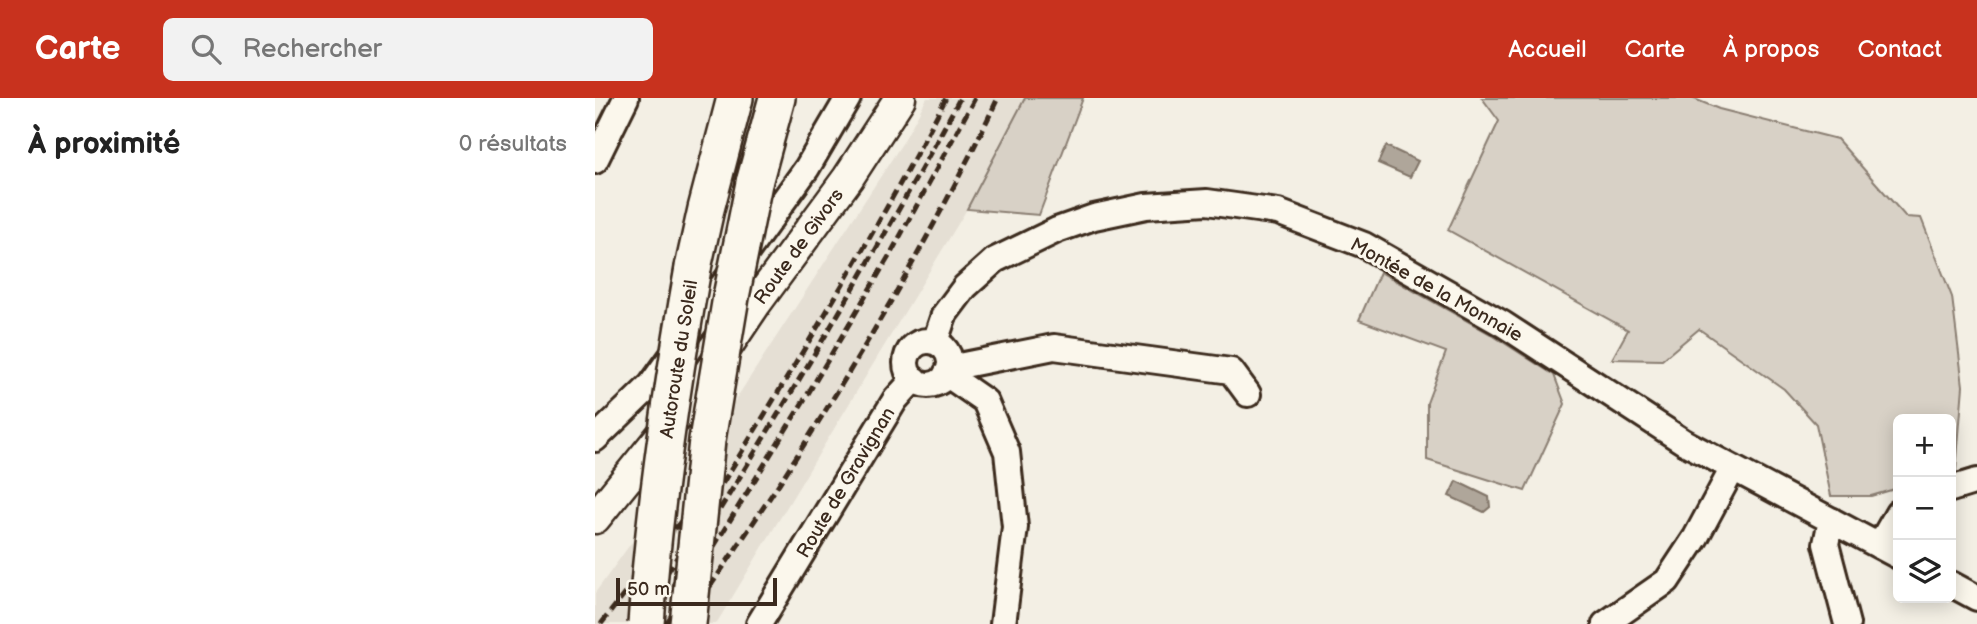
<!DOCTYPE html>
<html lang="fr">
<meta charset="utf-8">
<style>
:root{--surface:#fff;--page:#f2f2f2;--text:#222;--muted:#767676;--line:#e0e0e0;--accent:#c8321e}
body{margin:0;font-family:"Balsamiq Sans",sans-serif;background:var(--page);color:var(--text)}
.controls{position:absolute;right:21px;bottom:21px;display:grid;overflow:hidden;border-radius:10px;box-shadow:0 4px 18px #0003}
.controls button{width:63px;height:63px;display:grid;place-items:center;padding:0;border:0;border-bottom:2px solid var(--line);background:var(--surface);color:var(--text);font:35px sans-serif}
.scale{position:absolute;left:21px;bottom:18px;width:161px;box-sizing:border-box;padding-left:7px;border:4px solid #3b2a1e;border-top:0;font-size:19px;line-height:24px;white-space:nowrap;color:#3b2a1e;-webkit-text-stroke:5px #fbf7ec;paint-order:stroke}
.list{margin:0;padding:0;list-style:none}
h2{display:flex;justify-content:space-between;align-items:center;height:91px;margin:0;padding:0 28px;font-size:30px}
h2 small{font-size:23px;font-weight:400;color:var(--muted)}
.icon{flex:none;width:38px;height:38px;fill:none;stroke:currentColor;stroke-width:2;stroke-linecap:round;stroke-linejoin:round}
.map{position:relative;flex:none;width:1382px;height:526px;overflow:hidden}
header{display:flex;align-items:center;gap:42px;box-sizing:border-box;height:98px;padding:0 35px;background:var(--accent);color:#fff}
header strong{font-size:33px}
nav{display:flex;gap:38px;margin-inline-start:auto;font-size:24px}
.search{width:490px;height:63px;background:var(--page);display:flex;align-items:center;gap:18px;box-sizing:border-box;padding:0 24px;border-radius:10px;color:var(--muted);font-size:26px}
main{display:flex}
aside{flex:1;background:var(--surface)}
.map>svg:first-child{display:block}
</style>
<header>
<strong>Carte</strong>
<div class="search"><svg class="icon" aria-label="search" viewBox="0 0 24 24"><circle cx="10" cy="10" r="6"/><path d="M15 15l6 6"/></svg>Rechercher</div>
<nav><a>Accueil</a><a>Carte</a><a>À propos</a><a>Contact</a></nav>
</header>
<main>
<aside>
<h2>À proximité<small>0 résultats</small></h2>
<ul class="list">
</ul>
</aside>
<div class="map">
<svg width="1382" height="526" viewBox="0 0 1382 526">
<rect width="100%" height="100%" fill="#f3efe4"/>
<filter id="ink" filterUnits="userSpaceOnUse"><feTurbulence type="fractalNoise" baseFrequency=".0143" numOctaves="2"/><feDisplacementMap in="SourceGraphic" scale="14" xChannelSelector="R" yChannelSelector="G"/><feConvolveMatrix kernelMatrix="1 2 1 2 8 2 1 2 1" color-interpolation-filters="sRGB"/></filter>
<g filter="url(#ink)">
<path fill="#e5dfd4" d="M332 0H430L372 111 121 526H113L121 424 135 310 308 44Z
M39 441 33 526H0V495Z"/>
<path fill="#d8d1c6" stroke="#8a7e72" stroke-width="2" d="M430 0H488L444 117 372 111Z
M887 0H1097L1124 11 1242 41 1311 119 1326 120 1357 199 1368 288 1361 373 1356 375V321H1303V390L1276 398H1236L1221 326 1189 291 1104 231 1067 262 1017 261 1033 232 853 132 904 23Z
M785 174 897 237 959 277 970 306 930 393 832 362V305L851 254 764 222Z"/>
<path fill="#afa69a" stroke="#817468" stroke-width="2" d="M791 48 823 63 815 79 783 65Z
M861 383 894 399 895 409 889 414 854 398Z"/>
<g fill="none" stroke-linecap="round" stroke-linejoin="round">
<defs>
<path id="minor" d="M0 63 31 0
M311 265a22 22 0 1 1 44 0a22 22 0 1 1-44 0Z
M340 244 349 217 370 189 400 162 462 132 499 119 551 108 612 104 683 114 769 147 908 226 1089 344 1303 458
M354 270 459 249 636 273 653 296
M351 276 390 303 412 354 420 429 408 526
M0 341 56 287 212 70 253 0
M1356 391 1382 383
M1236 422 1231 446 1252 526
M1284 448 1303 415
M1356 486 1382 500
M164 526 300 302 319 281
M1010 526 1072 483 1101 439 1138 370"/>
<path id="major" d="M0 420 100 296 161 205 253 80 305 0"/>
<path id="highway" d="M159 85 182 0
M98 170 111 111 140 0"/>
</defs>
<use href="#minor" stroke="#3b2a1e" stroke-width="30"/>
<use href="#major" stroke="#3b2a1e" stroke-width="35"/>
<use href="#highway" stroke="#3b2a1e" stroke-width="40"/>
<use href="#minor" stroke="#fbf7ec" stroke-width="24"/>
<use href="#major" stroke="#fbf7ec" stroke-width="30"/>
<use href="#highway" stroke="#fbf7ec" stroke-width="35"/>
<path stroke="#3b2a1e" stroke-width="5" stroke-dasharray="10 5" stroke-linecap="butt" d="M6 526 121 378
M41 526C147 352 257 181 351 0
M54 526C161 353 269 180 365 0
M71 526 211 299 296 155 380 0
M89 526C206 359 315 184 403 0"/>
<defs>
<path id="highway-bridge" d="M51 526C59 406 77 288 98 170
M93 526 112 342 136 199 159 85"/>
</defs>
<use href="#highway-bridge" stroke="#3b2a1e" stroke-width="40" stroke-linecap="butt"/>
<use href="#highway-bridge" stroke="#fbf7ec" stroke-width="35"/>
</g>
</g>
<g text-anchor="middle" stroke-width="6" stroke-linejoin="round" paint-order="stroke">
<g font-size="19" fill="#3b2a1e" stroke="#fbf7ec">
<text transform="translate(203 148) rotate(-54)" y="7">Route de Givors</text>
<text transform="translate(842 191) rotate(29)" y="7">Montée de la Monnaie</text>
<text transform="translate(83 261) rotate(-81)" y="7">Autoroute du Soleil</text>
<text transform="translate(250 384) rotate(-59)" y="7">Route de Gravignan</text>
</g>
</g>
</svg>
<div class="controls">
<button>+</button>
<button>−</button>
<button><svg class="icon" aria-label="layers" viewBox="0 0 24 24"><path d="M12 4l9 5-9 5-9-5zM3 14l9 5 9-5"/></svg></button>
</div>
<div class="scale">50 m</div>
</div>
</main>
